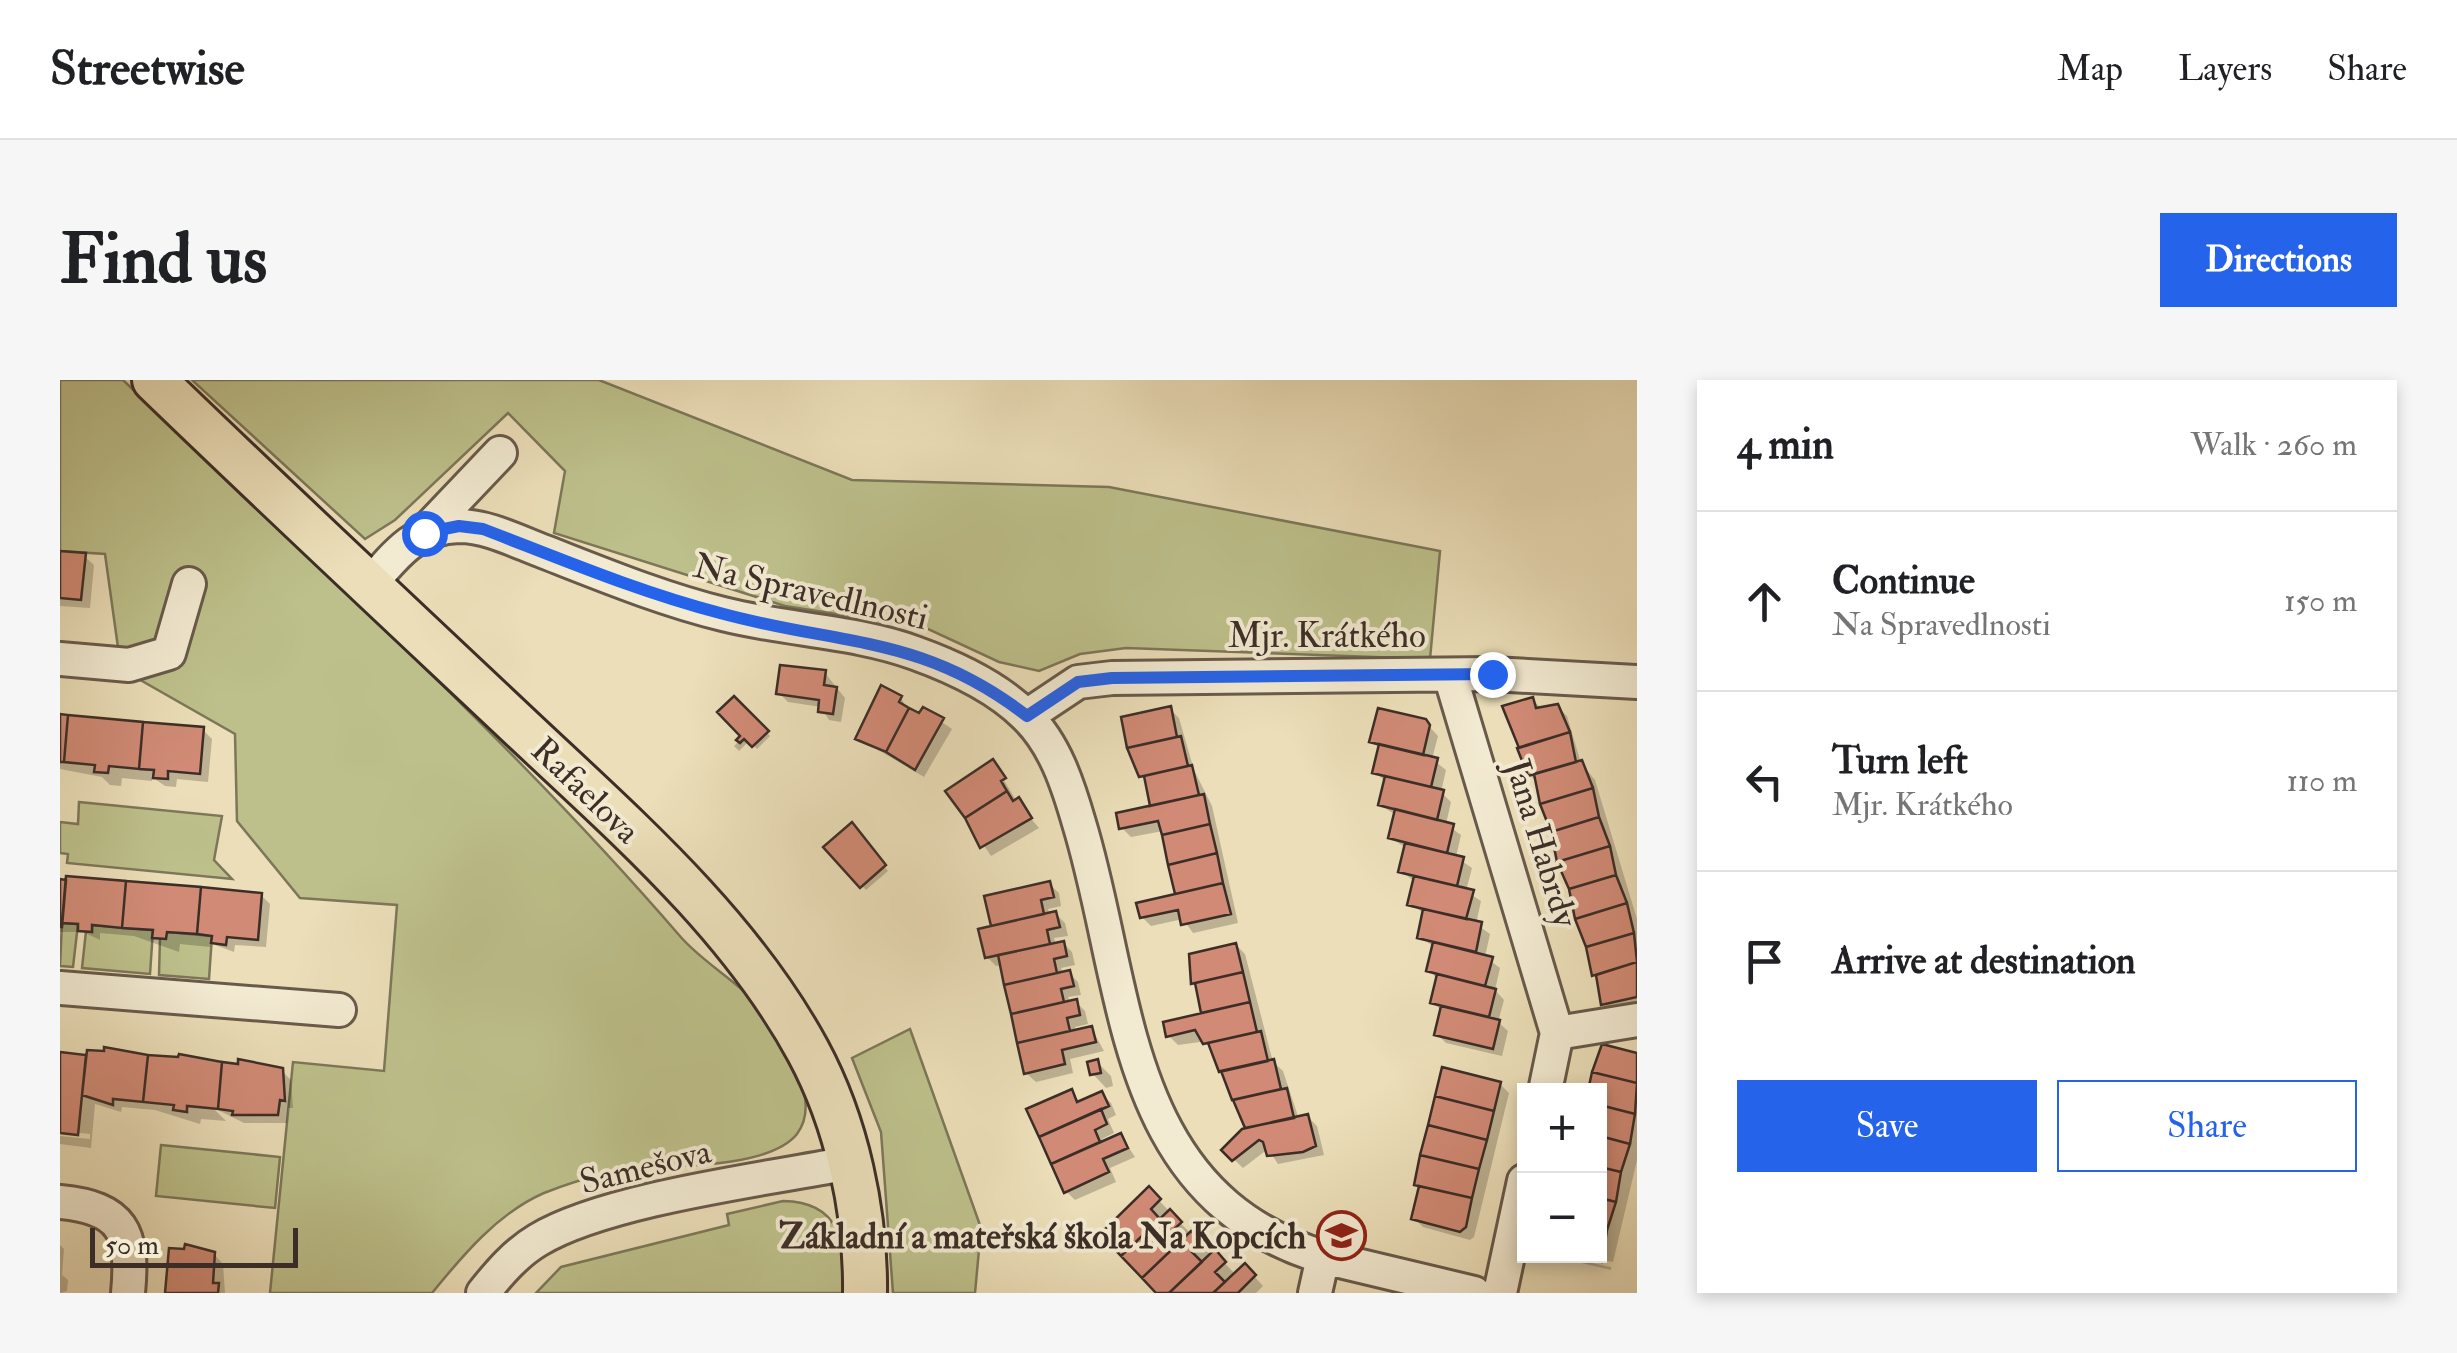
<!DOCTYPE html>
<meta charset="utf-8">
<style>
:root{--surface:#fff;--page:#f6f6f6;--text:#202124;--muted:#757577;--line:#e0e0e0;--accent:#2563eb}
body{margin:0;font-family:"IM FELL Double Pica",serif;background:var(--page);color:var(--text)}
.controls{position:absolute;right:30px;bottom:30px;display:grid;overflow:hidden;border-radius:0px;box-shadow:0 5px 15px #0003}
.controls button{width:90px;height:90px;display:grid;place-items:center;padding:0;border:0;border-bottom:2px solid var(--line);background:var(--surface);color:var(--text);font:50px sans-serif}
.scale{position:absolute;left:30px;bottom:25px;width:208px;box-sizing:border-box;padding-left:10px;border:5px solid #3c2e27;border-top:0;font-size:28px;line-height:35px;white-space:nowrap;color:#3c2e27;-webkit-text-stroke:8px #f2ead1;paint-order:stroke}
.stop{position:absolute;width:30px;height:30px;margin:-22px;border:8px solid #2563eb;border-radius:50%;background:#fff}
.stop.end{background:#2563eb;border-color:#fff;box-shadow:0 2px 10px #0008}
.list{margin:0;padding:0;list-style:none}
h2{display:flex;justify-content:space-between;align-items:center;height:130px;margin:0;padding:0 40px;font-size:42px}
h2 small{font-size:32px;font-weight:400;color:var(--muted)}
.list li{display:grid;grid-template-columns:65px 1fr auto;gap:30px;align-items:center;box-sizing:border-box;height:180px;padding:0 40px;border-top:2px solid var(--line)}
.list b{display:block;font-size:38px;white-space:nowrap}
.list p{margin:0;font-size:32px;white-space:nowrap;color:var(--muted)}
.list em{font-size:32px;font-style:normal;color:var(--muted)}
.actions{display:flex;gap:20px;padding:30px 40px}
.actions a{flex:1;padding:22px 0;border:2px solid var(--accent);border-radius:0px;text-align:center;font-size:35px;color:var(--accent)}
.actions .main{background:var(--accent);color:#fff}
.icon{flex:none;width:55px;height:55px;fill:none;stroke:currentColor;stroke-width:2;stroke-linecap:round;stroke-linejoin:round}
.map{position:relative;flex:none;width:1577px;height:913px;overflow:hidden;border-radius:0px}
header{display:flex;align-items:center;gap:60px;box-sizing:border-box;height:140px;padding:0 50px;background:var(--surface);border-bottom:2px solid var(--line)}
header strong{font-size:48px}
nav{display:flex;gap:55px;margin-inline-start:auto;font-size:35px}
.intro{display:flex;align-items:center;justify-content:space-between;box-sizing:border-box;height:240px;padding:0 60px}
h1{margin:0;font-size:70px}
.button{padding:25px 45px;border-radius:0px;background:var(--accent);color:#fff;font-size:35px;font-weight:700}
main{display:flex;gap:60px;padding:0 60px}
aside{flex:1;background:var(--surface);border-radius:0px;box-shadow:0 5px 15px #0003}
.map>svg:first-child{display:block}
</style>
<header>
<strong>Streetwise</strong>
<nav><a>Map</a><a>Layers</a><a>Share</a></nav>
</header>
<div class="intro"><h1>Find us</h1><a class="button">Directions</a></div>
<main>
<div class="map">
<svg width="1577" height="913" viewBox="0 0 1577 913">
<rect width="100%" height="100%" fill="#ebdeb8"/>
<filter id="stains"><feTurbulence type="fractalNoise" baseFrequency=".002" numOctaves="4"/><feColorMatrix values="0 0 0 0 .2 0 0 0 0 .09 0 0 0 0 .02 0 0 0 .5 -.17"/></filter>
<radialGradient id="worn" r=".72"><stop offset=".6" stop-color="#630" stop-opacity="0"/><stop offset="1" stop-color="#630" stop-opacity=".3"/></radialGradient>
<path fill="#bdc08b" stroke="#7c7759" stroke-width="2.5" d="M0 0H63C252 181 448 357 619 555 644 585 686 605 707 637 727 666 762 721 737 754 712 785 631 786 594 787 558 788 517 800 484 813 438 833 403 875 372 913H210L233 682 324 691 337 525 240 518 177 441 175 354 61 289 45 174 0 171Z
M132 0H539L792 100 1049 107 1380 171 1370 279 1066 268 1020 274 979 291 939 282 866 248 725 226 494 153 505 91 448 33 335 140 305 159Z
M19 422 162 436 154 480 172 499 7 483 8 474 0 473V442L18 444Z
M2 543 18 544 13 587 0 586Z
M32 545 93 550 90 594 22 588 26 551 32 552Z
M107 552 152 556 149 599 99 595 100 558Z
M850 649 921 848 915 913H833L821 752 792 678Z
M101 765 220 777 215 828 96 816Z
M723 821C783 822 784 864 785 913H476L501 887 669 845 667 834Z"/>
<path fill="#0003" d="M0 174 24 176 34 185 30 228 0 226Z
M765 293 785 318 781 342 769 340 761 327 728 322 719 313Z
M822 308 841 318 848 330 860 336 864 330 892 349 864 397 798 358Z
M674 319 710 356 697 369 689 361 679 371 674 366 684 356Z
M1472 319 1482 329 1498 327 1507 336 1521 383 1535 400 1577 539V627L1552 632 1543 623 1479 404 1470 395 1445 328Z
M1110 329 1119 338 1134 390 1152 426 1178 543 1133 553 1123 539 1091 546 1082 537 1118 516 1103 451 1071 457 1062 448 1093 428 1087 402 1081 396Z
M0 337 143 350 152 359 148 402 117 399 116 407 105 406 92 397V401L62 398 61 406 50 405 42 397 0 389Z
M1365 342 1378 356 1372 379 1386 390 1381 412 1391 422 1386 444 1401 455 1396 477 1412 488 1406 511 1421 521 1416 544 1430 554 1425 577 1440 588 1435 610 1444 620 1438 642 1448 651 1442 676 1386 663 1377 654 1382 631 1373 622 1378 600 1369 590 1374 567 1360 557 1365 534 1350 524 1355 502 1341 491 1346 468 1331 458 1336 435 1320 425 1326 402 1315 392 1320 369 1312 361Z
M933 382 957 422 979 448 931 476 888 412Z
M795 449 828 491 806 510 767 467Z
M0 499 201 515 210 524 206 567 175 565 174 572 150 563V567L120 564 119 572 74 556 40 553V560L23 552H0Z
M989 504 999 513 1001 526 988 529 990 535 996 534 1005 543 1008 556 994 558 996 565 1003 563 1012 572 1015 585 1001 588 1003 594 1009 593 1018 602 1021 615 1008 617 1010 623 1016 622 1025 631 1028 644 1015 647 1016 653 1032 649 1044 671 1010 679 1013 693 976 702 966 693 942 585 936 586 927 577 934 548Z
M1176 565 1185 574 1213 682 1223 691 1239 739 1248 737 1257 746 1264 775 1218 784 1208 769 1183 788 1164 770 1188 749 1161 685 1147 661 1118 665 1109 656 1145 635 1130 591Z
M1544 667 1577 675V780L1553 882 1524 876H1540V711H1533Z
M0 675 29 681 136 682 222 691 231 700 233 728H228L227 743H184L152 727 166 741 141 739 140 744 95 730 62 727 61 732 35 724 31 768 0 764V756L30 759V754L0 751Z
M1037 682 1051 696 1053 706 1046 708 1033 694Z
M1440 704 1449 713 1414 857 1410 860 1363 847 1354 838 1361 809 1356 804Z
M1011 712 1021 723 1042 714 1051 723 1056 735 1048 739 1054 753 1042 759 1044 764 1061 756 1075 777 1050 788 1056 802 1015 820 1006 811 970 730Z
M1089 810 1152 876 1155 873 1176 895 1185 886 1203 906 1196 913H1100L1043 854Z
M0 865 4 869 2 895 8 900 7 911 0 913Z
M111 871 154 874 163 884 165 913H107Z
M1498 876 1551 887V890L1501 878Z"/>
<path fill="#d08a75" stroke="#3c2e27" stroke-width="2.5" d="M0 171 26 173 21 220 0 218Z
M720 285 766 290 764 305 777 307 773 334 758 332 759 320 716 314Z
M821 305 842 316 839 322 849 328 826 372 795 359Z
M674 316 709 351 692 367 684 359 680 363 676 360 680 356 657 332Z
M1473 317 1476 328 1498 324 1510 352 1459 368 1442 326Z
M1111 326 1117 357 1067 368 1061 337Z
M863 327 884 338 855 390 826 372 849 328 859 333Z
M1318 328 1366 339 1370 345 1363 375 1309 362Z
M0 334 8 335 4 382H0Z
M8 335 83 342 79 389 49 386 48 393 34 392 35 385 4 382Z
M83 342 144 347 140 394 108 391V399L93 398 94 390 79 389Z
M1510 352 1516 382 1468 396 1457 368Z
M1121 356 1128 386 1079 397 1067 368Z
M1319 364 1378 378 1371 407 1312 393Z
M933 379 946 398 941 401 947 411 905 438 885 411Z
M1522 380 1533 408 1480 424 1474 394Z
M1132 385 1139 415 1090 426 1084 396Z
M1325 396 1384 410 1377 440 1318 425Z
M1533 408 1539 437 1491 452 1480 424Z
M947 411 953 421 959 417 972 438 920 468 905 438Z
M1144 414 1150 444 1102 455 1098 441 1059 449 1056 433Z
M1335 429 1394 444 1387 473 1328 458Z
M1539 437 1550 466 1497 482 1491 452Z
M792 442 826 485 800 508 763 467Z
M1150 444 1157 473 1108 485 1102 455Z
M1345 463 1404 477 1397 506 1338 492Z
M1550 466 1556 495 1509 509 1497 482Z
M1157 473 1163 503 1115 514 1108 485Z
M1556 495 1567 523 1515 539 1509 509Z
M6 496 66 501 62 548 32 545V552L18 551V544L2 543Z
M1354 496 1414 510 1406 539 1347 525Z
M0 499 6 500 2 547H0Z
M66 501 141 507 137 554 107 552 106 559 92 558 93 550 62 548Z
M990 501 994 517 981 520 984 534 931 546 924 516Z
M1163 503 1171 534 1121 545 1118 530 1080 538 1076 523Z
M141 507 202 513 198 560 167 557 166 565 151 563 152 556 137 554Z
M1567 523 1574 553 1526 567 1515 539Z
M1363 529 1422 542 1416 572 1357 558Z
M996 531 1000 547 987 550 990 564 925 578 918 549Z
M1574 553 1577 582 1532 596 1526 567Z
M1004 561 1007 576 994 579 997 593 944 605 938 575Z
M1373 562 1433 577 1425 606 1366 591Z
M1176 563 1183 592 1131 604 1129 574Z
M1577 582V617L1541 625 1536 595Z
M1010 590 1014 606 1001 609 1004 622 951 634 944 605Z
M1183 592 1190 622 1141 633 1135 603Z
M1377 594 1436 609 1429 637 1370 623Z
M1017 619 1020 635 1007 638 1010 651 957 663 951 634Z
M1190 622 1197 652 1143 664 1135 650 1106 657 1103 642Z
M1381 626 1440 640 1433 669 1374 655Z
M1032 646 1036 662 1002 670 1005 684 964 694 957 663Z
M1201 651 1208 681 1159 692 1148 663Z
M1542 664 1577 673V703L1532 692Z
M44 667 88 675 83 722 53 719V725L22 715 27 670 44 671Z
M0 672 26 675 18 755 0 753Z
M119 674 162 682 158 729 127 726V732L113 730 114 725 83 722 88 675 118 677Z
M178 679 223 688 225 721 220 720 218 735H172L173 731 158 729 162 682 178 684Z
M1038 679 1041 693 1030 695 1027 682Z
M1214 679 1221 709 1172 720 1161 691Z
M1382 687 1441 702 1434 731 1375 716Z
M1532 692 1577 703 1575 734 1540 725V711L1529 706Z
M1227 708 1234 738 1185 748 1173 720Z
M1012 709 1017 722 1042 711 1049 726 979 757 966 729Z
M1375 716 1434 731 1427 760 1368 745Z
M1540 725 1575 734 1570 764 1540 756Z
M1041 729 1047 744 1035 750 1040 762 991 784 979 757Z
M1248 734 1256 766 1243 772 1207 776 1203 762 1199 760 1172 781 1161 770 1182 749Z
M1368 745 1427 760 1419 789 1360 775Z
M1061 753 1068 768 1043 779 1049 792 1004 813 991 784Z
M1540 756 1570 764 1561 792 1540 787Z
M1360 775 1419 789 1412 818 1354 805Z
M1540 787 1561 792 1556 822 1540 818Z
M1089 806 1101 819 1091 829 1100 839 1061 876 1040 854Z
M1359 806 1412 818 1406 847 1400 852 1351 839Z
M1540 818 1556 822 1547 850 1540 849Z
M1110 829 1122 842 1112 851 1121 861 1082 898 1061 876Z
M1540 849 1547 850 1542 882 1514 879 1540 876Z
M1131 851 1143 863 1132 872 1142 882 1109 913H1096L1082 898Z
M125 864 155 872 153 903H159L158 913H105L109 868 124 869Z
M1155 869 1166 882 1155 892 1165 902 1153 913H1109Z
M1185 883 1196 895 1178 913H1153Z"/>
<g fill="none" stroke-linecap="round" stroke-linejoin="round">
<defs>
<path id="minor" d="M364 153 440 73
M309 206C334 176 356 147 399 146 428 146 458 162 485 172 544 195 602 219 663 234 726 250 795 251 855 273 894 287 936 306 966 336 995 364 1008 405 1019 443 1070 609 1059 815 1263 877
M0 279 69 285 109 273 129 204
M1390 295 1497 653 1485 711
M967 336 1018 302 1052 298 1432 294 1577 302
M0 608 279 630
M1497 653 1577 640
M0 822C63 828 74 852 68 913
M423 913C439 893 456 873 478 860 546 819 706 799 789 783
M1255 913 1263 877 1414 913
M1440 913 1464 801"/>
<path id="major" d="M94 0C214 116 336 230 457 344 563 444 678 542 748 671 787 743 806 833 805 913"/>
</defs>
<use href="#minor" stroke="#685a4b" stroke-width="38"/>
<use href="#major" stroke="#3c2e27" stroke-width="48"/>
<use href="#minor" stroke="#f2ead1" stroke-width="32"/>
<use href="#major" stroke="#ebdeb8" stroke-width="42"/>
</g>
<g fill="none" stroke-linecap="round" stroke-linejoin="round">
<path stroke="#2563eb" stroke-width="12" d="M364 153 399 146 423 149C501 179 579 212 660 233 780 266 861 254 967 336L1018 302 1052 298 1432 294"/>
</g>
<defs>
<symbol id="school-ring" viewBox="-11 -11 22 22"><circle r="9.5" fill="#f2ead1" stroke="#8f2418" stroke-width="1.5"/><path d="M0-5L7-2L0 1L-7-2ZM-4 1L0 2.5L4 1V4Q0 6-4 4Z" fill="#8f2418"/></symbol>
</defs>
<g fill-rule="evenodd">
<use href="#school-ring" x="1254" y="828" width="55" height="55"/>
</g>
<g text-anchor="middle" stroke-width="8" stroke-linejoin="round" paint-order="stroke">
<g font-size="35" fill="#3c2e27" stroke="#f2ead1">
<text transform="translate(751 211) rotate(13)" y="12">Na Spravedlnosti</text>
<text x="1267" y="267">Mjr. Krátkého</text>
<text transform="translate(526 410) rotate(44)" y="12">Rafaelova</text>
<text transform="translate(1482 463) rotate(73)" y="12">Jana Habrdy</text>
<text transform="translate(585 786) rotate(-14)" y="12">Samešova</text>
</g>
<g font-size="35" font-weight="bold" fill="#3c2e27" stroke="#f2ead1" text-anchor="end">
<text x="1246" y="868">Základní a mateřská škola Na Kopcích</text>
</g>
</g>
<rect width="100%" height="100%" filter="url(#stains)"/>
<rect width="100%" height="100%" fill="url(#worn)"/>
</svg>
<div class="controls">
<button>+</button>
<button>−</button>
</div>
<div class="scale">50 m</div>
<div class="stop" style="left:364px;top:153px"></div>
<div class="stop end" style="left:1432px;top:294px"></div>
</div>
<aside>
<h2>4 min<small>Walk · 260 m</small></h2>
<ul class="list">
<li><svg class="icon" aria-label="ahead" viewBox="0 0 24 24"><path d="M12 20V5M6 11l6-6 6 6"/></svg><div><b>Continue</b><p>Na Spravedlnosti</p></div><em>150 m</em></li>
<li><svg class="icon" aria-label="left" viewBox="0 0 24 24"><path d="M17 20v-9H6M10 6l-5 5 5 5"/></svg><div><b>Turn left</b><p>Mjr. Krátkého</p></div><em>110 m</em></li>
<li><svg class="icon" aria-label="arrive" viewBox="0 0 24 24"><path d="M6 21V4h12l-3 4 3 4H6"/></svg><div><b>Arrive at destination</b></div></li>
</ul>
<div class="actions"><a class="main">Save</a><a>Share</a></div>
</aside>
</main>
